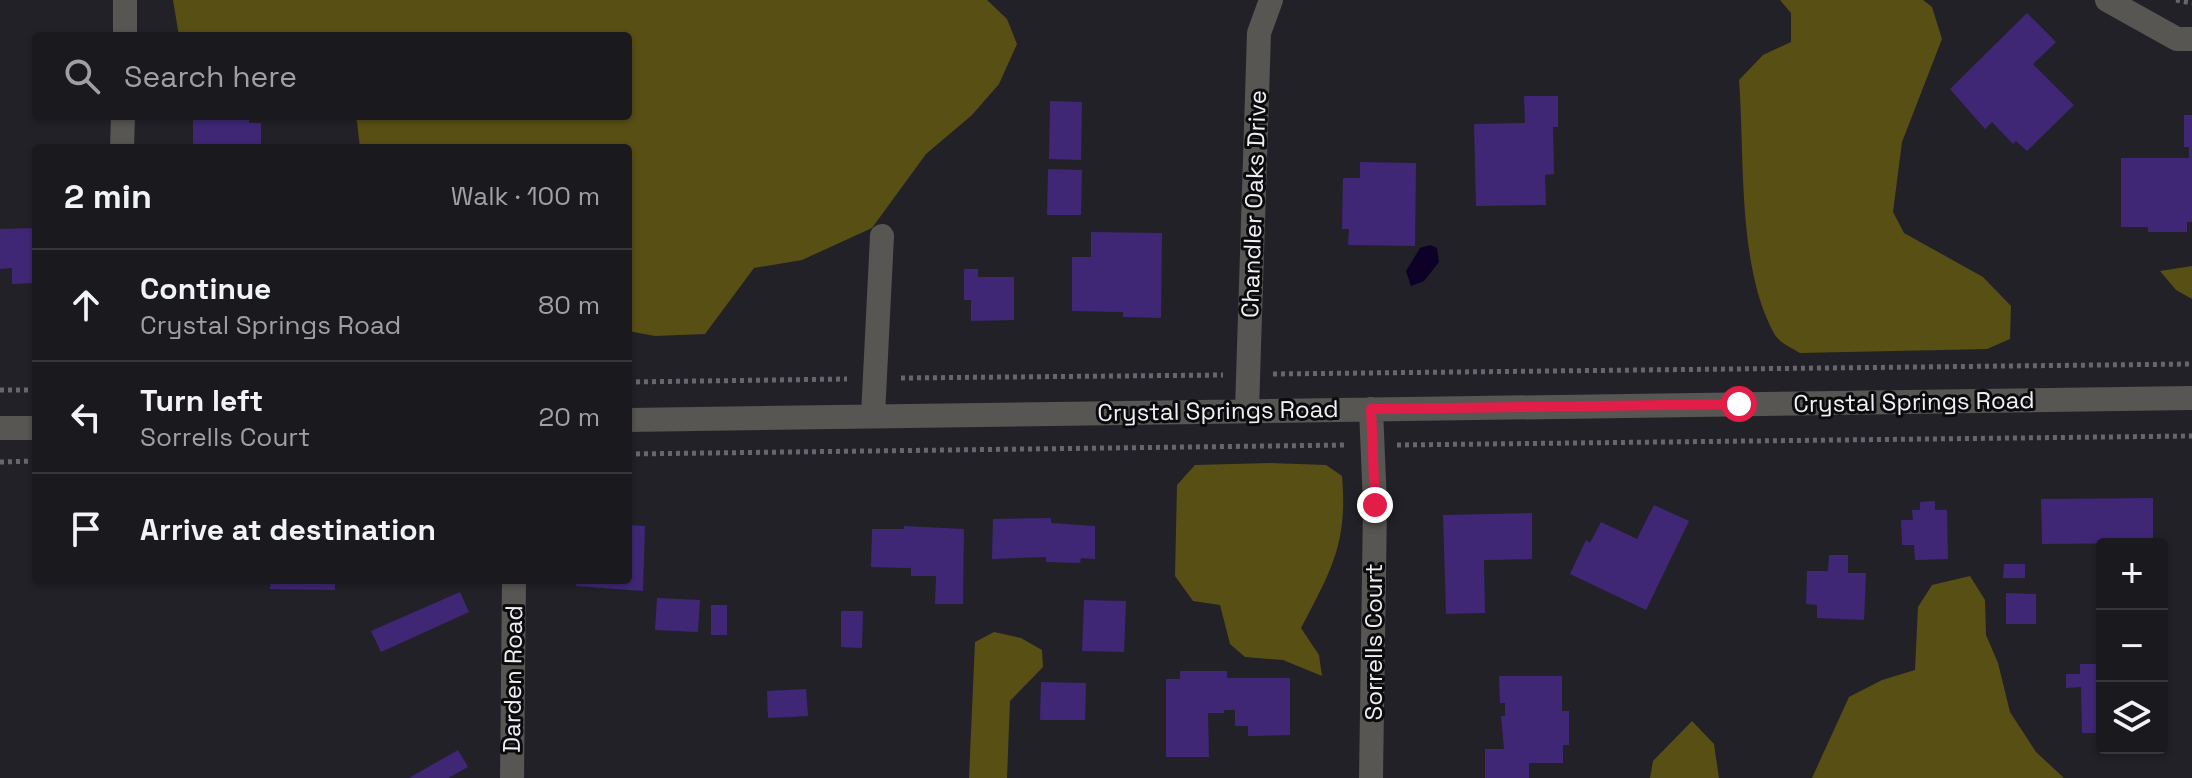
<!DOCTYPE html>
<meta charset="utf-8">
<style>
:root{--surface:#1a191e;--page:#27262b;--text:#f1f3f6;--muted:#9fa0a4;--line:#38383c}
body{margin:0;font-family:"Space Grotesk",sans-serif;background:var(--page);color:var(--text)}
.controls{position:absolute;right:24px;bottom:24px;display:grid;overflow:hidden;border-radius:8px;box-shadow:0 2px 6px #0004}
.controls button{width:72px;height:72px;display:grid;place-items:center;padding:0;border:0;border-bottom:2px solid var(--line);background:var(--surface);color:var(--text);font:40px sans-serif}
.stop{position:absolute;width:24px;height:24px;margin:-18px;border:6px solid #e11d48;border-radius:50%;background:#fff}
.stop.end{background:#e11d48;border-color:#fff;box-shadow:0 2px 8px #0008}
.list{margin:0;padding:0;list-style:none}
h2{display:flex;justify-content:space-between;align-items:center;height:104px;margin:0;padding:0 32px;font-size:34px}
h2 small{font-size:26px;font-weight:400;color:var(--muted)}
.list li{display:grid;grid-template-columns:52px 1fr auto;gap:24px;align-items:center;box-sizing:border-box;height:112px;padding:0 32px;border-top:2px solid var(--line)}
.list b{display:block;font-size:30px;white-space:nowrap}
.list p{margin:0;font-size:26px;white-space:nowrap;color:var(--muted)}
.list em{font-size:26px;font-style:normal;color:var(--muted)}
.icon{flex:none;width:44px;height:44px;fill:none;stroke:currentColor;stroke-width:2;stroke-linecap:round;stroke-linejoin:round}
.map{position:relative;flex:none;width:2192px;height:778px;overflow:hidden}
.search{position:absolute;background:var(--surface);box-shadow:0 2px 6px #0004;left:32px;top:32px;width:600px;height:88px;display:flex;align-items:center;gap:20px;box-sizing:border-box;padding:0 28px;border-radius:8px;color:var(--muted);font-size:30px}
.panel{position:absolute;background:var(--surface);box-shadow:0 2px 6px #0004;left:32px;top:144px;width:600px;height:440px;border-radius:8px}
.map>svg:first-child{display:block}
</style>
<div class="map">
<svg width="2192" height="778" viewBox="0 0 2192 778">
<rect width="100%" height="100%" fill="#222128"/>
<path fill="#584f15" d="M173 0H987L1007 19 1017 44 999 84 972 115 926 154 872 228 802 260 754 268 705 334 655 336 628 331V148H360L357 121 351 116H628V36H179Z
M1780 0H1923L1932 7 1942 39 1902 142 1893 212 1904 233 1983 277 2011 306 2010 339 1987 349 1800 353C1792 348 1780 343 1775 335 1737 269 1745 156 1739 80L1763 55 1791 42V13Z
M2192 266V299L2176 290 2160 271Z
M1270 463 1326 465 1342 476C1348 543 1331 571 1301 628L1319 655 1322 676 1283 660 1245 657 1230 644 1220 605 1193 601 1175 576 1177 485 1195 465Z
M1970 576 1985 600 1986 635 1998 663 2010 712 2036 752 2064 778H1812L1849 697 1882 680 1915 670 1918 607 1932 585Z
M994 632 1021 638 1042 650 1043 667 1010 701 1007 778H969L975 642Z
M1692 721 1714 744 1719 778H1650L1653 761Z"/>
<path fill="#0e0127" d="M1430 245 1437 248 1439 262 1424 281 1411 286 1406 271 1420 248Z"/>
<path fill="#3f2776" d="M2027 13 2056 42 2033 64 2074 105 2027 151 2016 141 2013 144 1992 122 1985 129 1950 89Z
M1524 96H1558V127H1553L1554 174 1545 175 1546 205 1476 206 1474 124 1525 123Z
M1050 101 1082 102 1081 160 1049 159Z
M2184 115H2192V222H2187V232H2148V227H2121V158H2189V147H2184Z
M249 116V123H261V147H193V117Z
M1360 162 1416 163 1415 246 1348 245 1349 229H1342L1343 178H1360Z
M1048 169 1082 170 1081 215H1047Z
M36 228V283L12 284V268L0 269V229Z
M1091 232 1162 233 1161 318 1123 317V312L1072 311V257H1091Z
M964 269H978V277H1014V320L971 321V300H964Z
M2153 498V543L2042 544 2041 499Z
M1935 501V510H1947L1948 559 1915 560 1914 545H1902L1901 520H1913L1912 510H1920V502Z
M1654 505 1689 521 1646 610 1570 574 1586 540 1590 543 1601 522 1637 539Z
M1532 513V559L1484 560 1485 613 1446 614 1443 515Z
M1051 518V523L1095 526V559L1081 558 1080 563 1046 562V557L992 559 993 519Z
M628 525 645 526 643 591 576 586V580H628Z
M904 526 964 529 963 604H935L936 576H911V568L871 567 872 529H904Z
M1829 555H1848V573H1866L1864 620 1817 618V605L1806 604 1807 571H1828Z
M2004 564H2025V578H2003Z
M271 580H335V590L270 589Z
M460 592 469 612 381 652 371 631Z
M2006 593 2036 594V624H2006Z
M657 598 700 600 698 632 655 630Z
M1084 600 1126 601 1124 652 1082 651Z
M711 605H727V635H711Z
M841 611H863L862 648 841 647Z
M2080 664H2102V733H2082L2081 687 2066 688V674H2080Z
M1180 671H1227V678H1290V735L1248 736V726H1235V710H1224V713H1208L1209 757H1166V679H1180Z
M1499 676H1562V711H1569V745H1563V763H1529V778H1485V749H1504L1501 716H1505V703H1500Z
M1041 682 1086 683 1085 720H1040Z
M806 689 808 716 768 718 767 691Z
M458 750 468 767 448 778H409Z"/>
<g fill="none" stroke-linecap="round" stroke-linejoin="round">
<path stroke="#67666c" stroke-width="5" stroke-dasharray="4 4" stroke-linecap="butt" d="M2176 0 2192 3
M1273 374 2192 364
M901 378 1223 375
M628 382 847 379
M0 390H36
M1397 445 2192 436
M628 454 1347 445
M0 462 36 461"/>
<path stroke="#575653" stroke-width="24" d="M2107 0 2177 39H2192
M125 36V0
M122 148 123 116
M1371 409 1375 505 1371 778
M1247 410 1259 33 1271 0
M873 416 882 236
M628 420 2192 398
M0 428H36
M512 778 514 580"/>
</g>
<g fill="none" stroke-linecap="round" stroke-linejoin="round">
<path stroke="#e11d48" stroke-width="10" d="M1375 505 1371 409 1739 404"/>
</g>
<g text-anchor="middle" stroke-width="6" stroke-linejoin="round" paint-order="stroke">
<g font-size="24" fill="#efeef3" stroke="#0b0b0e">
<text transform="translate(1254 204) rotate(-88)" y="8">Chandler Oaks Drive</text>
<text transform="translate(1914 402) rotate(-1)" y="8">Crystal Springs Road</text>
<text transform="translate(1218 411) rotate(-1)" y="8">Crystal Springs Road</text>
<text transform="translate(1374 642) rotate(-90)" y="8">Sorrells Court</text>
<text transform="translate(513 679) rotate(-89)" y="8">Darden Road</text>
</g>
</g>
</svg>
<div class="controls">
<button>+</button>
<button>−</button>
<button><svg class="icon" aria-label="layers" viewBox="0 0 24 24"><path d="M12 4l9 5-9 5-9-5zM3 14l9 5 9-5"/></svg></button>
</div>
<div class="stop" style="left:1739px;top:404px"></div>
<div class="stop end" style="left:1375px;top:505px"></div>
<div class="search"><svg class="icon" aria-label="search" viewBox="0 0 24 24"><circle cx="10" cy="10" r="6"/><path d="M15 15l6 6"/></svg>Search here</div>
<section class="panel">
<h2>2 min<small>Walk · 100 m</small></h2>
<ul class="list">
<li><svg class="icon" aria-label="ahead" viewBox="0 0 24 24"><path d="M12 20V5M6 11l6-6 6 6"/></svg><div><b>Continue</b><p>Crystal Springs Road</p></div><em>80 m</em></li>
<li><svg class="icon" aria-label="left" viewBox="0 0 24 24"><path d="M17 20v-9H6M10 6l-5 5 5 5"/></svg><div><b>Turn left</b><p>Sorrells Court</p></div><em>20 m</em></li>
<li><svg class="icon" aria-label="arrive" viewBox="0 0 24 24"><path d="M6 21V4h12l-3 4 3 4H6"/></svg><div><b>Arrive at destination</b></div></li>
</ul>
</section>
</div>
